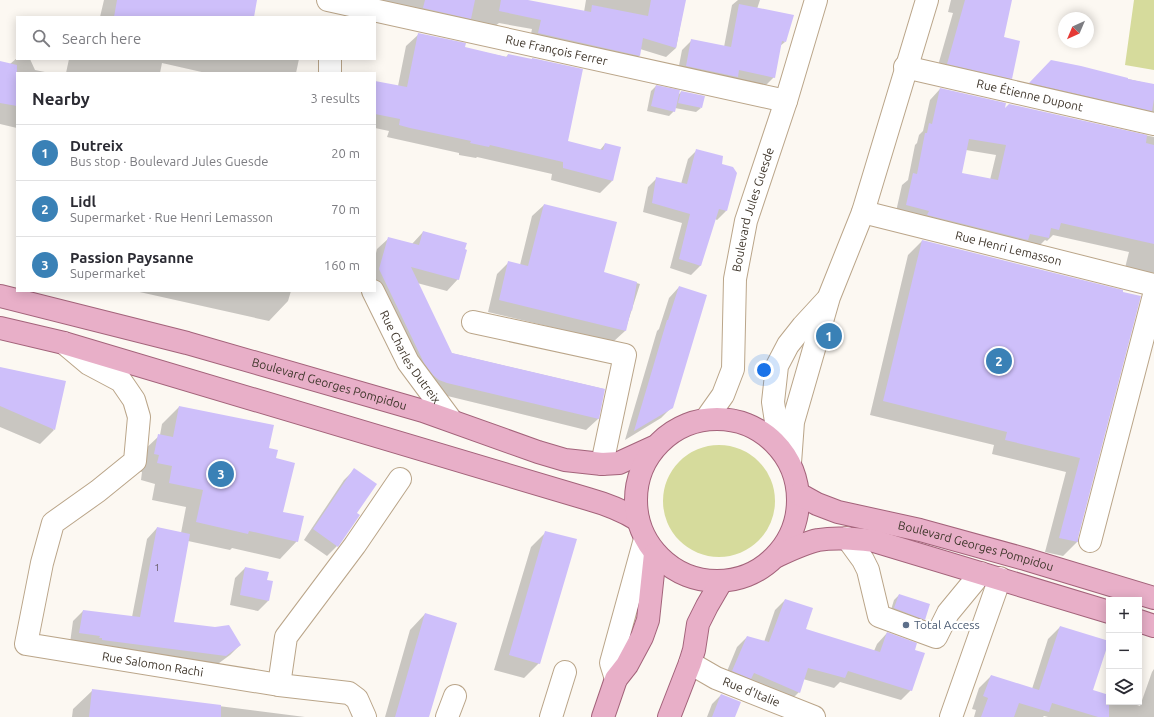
<!DOCTYPE html>
<meta charset="utf-8">
<style>
:root{--surface:#fff;--page:#f7f7f7;--text:#2b2b33;--muted:#7c7c81;--line:#e1e1e2;--accent:#3a81b6}
body{margin:0;font-family:Ubuntu,sans-serif;background:var(--page);color:var(--text)}
.controls{position:absolute;right:12px;bottom:12px;display:grid;overflow:hidden;border-radius:0px;box-shadow:0 2px 10px #0003}
.controls button{width:36px;height:36px;display:grid;place-items:center;padding:0;border:0;border-bottom:1px solid var(--line);background:var(--surface);color:var(--text);font:20px sans-serif}
.compass{position:absolute;left:1058px;top:12px;width:36px;height:36px;border-radius:50%;background:var(--surface);box-shadow:0 2px 10px #0003;rotate:224deg}
.you{position:absolute;left:764px;top:370px;width:14px;height:14px;margin:-10px;border:3px solid #fff;border-radius:50%;background:#1a73e8;box-shadow:0 0 0 6px #1a73e833}
.badge{display:grid;place-items:center;width:26px;height:26px;border-radius:50%;background:var(--accent);color:#fff;font-size:13px;font-weight:700}
.pin{position:absolute;translate:-50% -50%;border:2px solid #fff;box-shadow:0 1px 4px #0006}
.list{margin:0;padding:0;list-style:none}
h2{display:flex;justify-content:space-between;align-items:center;height:52px;margin:0;padding:0 16px;font-size:17px}
h2 small{font-size:13px;font-weight:400;color:var(--muted)}
.list li{display:grid;grid-template-columns:26px 1fr auto;gap:12px;align-items:center;box-sizing:border-box;height:56px;padding:0 16px;border-top:1px solid var(--line)}
.list b{display:block;font-size:15px;white-space:nowrap}
.list p{margin:0;font-size:13px;white-space:nowrap;color:var(--muted)}
.list em{font-size:13px;font-style:normal;color:var(--muted)}
.icon{flex:none;width:22px;height:22px;fill:none;stroke:currentColor;stroke-width:2;stroke-linecap:round;stroke-linejoin:round}
.map{position:relative;flex:none;width:1154px;height:717px;overflow:hidden}
.search{position:absolute;background:var(--surface);box-shadow:0 2px 10px #0003;left:16px;top:16px;width:360px;height:44px;display:flex;align-items:center;gap:10px;box-sizing:border-box;padding:0 14px;border-radius:0px;color:var(--muted);font-size:15px}
.panel{position:absolute;background:var(--surface);box-shadow:0 2px 10px #0003;left:16px;top:72px;width:360px;height:220px;border-radius:0px}
.map>svg:first-child{display:block}
</style>
<div class="map">
<svg width="1154" height="717" viewBox="0 0 1154 717">
<rect width="100%" height="100%" fill="#fcf8f2"/>
<path fill="#d6db9c" d="M1134 0H1154V70L1125 65Z
M663 501a56 56 0 1 1 112 0a56 56 0 1 1-112 0Z"/>
<path fill="#0003" fill-rule="evenodd" d="M104 0H256L253 17H100Z
M352 0H523L584 12 586 0H685L676 48 666 57 640 49 639 56 630 65 529 43 532 29 499 23 495 26Z
M738 0H760L757 9 785 42 780 46 774 77 764 87 677 76 682 50 692 40 724 47 732 5Z
M951 0H1011L1002 38 1011 78 998 90 935 76 953 13 948 12Z
M419 34 464 48 506 57 508 55 567 142 600 150 605 144 612 181 600 193 551 180 552 174 477 157 476 158 459 155V153L387 137 389 131 375 128V82L398 86 406 46Z
M17 58V59H30L35 70 50 73H17V128L0 124V62L10 64Z
M69 59H299L296 73H206L162 63 160 73H66Z
M1051 61 1154 85V129L1020 94Z
M656 86 678 95 681 92 701 108 696 112 675 108 674 111 669 116 647 111 651 91Z
M940 89 1003 111 1009 105 1154 137V274L1125 268 1129 252 1053 235 1047 241 1045 240 1037 248 895 216 902 185 908 180 915 145 917 143 919 135 923 131 930 100ZM966 150 996 155 990 180 960 174Z
M697 150 720 165 726 211 717 220 715 219 700 266 691 275 670 268 682 223 643 212 648 187 657 178 681 184 688 159Z
M544 205 603 273 640 284 625 331 613 342 488 312 497 274 509 262 520 265 532 216Z
M423 232 458 279 447 291 417 283 451 353 604 389 598 419 586 430 427 391 375 291V257L377 249 389 238 412 244Z
M922 241 1122 292 1077 542 1063 556 1045 552 1066 472 992 454 994 445 870 415 908 255Z
M679 287 672 407 661 418 625 440 657 331 659 329 669 298Z
M135 291H291L288 301 269 321Z
M0 368 54 430 40 444 0 427Z
M179 407 268 449 274 459 282 512 297 541 280 559 232 548 230 550 188 541 172 623 240 645 230 655 215 666 70 643 73 621 83 611 132 617 147 539 157 528 181 533 186 507 152 500 155 484 141 480 142 472 137 471 141 453 160 435 162 424Z
M354 470 337 546 327 556 304 540 344 480Z
M546 532 539 663 524 678 494 670 531 547Z
M245 568 266 581 272 582 268 601 258 611 230 605 235 578Z
M899 595 924 619 919 624 890 613 894 600Z
M785 600 805 630 874 651 877 644 887 633 914 650 911 690 901 700 840 682 834 688 803 679 799 692 789 702 723 681 737 647 747 637 764 642 775 610Z
M425 614 428 717H385L410 630Z
M1060 627 1091 691 1109 696V702H1128L1140 706 1152 672 1154 669V717H1048L1044 716 1043 717H974L976 710 972 709 979 688 991 676 1032 689 1048 639Z
M93 690 305 717H72L73 709Z
M721 695 733 717H707L712 704Z"/>
<path fill="#cebffa" fill-rule="evenodd" d="M117 0H257L254 17H114Z
M425 0H475L471 19 423 8Z
M501 0H528L591 12 592 5 648 16 651 0H686L676 48 643 38 640 56 538 33 541 20 499 11Z
M965 0H1012L1004 37 1020 41 1012 79 947 64Z
M739 4 794 15 786 42 782 41 775 78 739 70 738 77 686 66 691 39 731 47Z
M418 33 466 43 465 47 507 57 508 54 532 59V58L583 69 568 141 603 150 605 143 621 147 613 181 563 168V162L490 145 489 147 470 143 471 141 410 128 399 125 400 119 375 114V81L407 87Z
M1051 60 1081 66 1128 78V79L1154 84V99L1152 111 1029 83Z
M0 61 17 65V106L0 103Z
M656 85 680 90 675 112 651 106Z
M940 88 1006 103 1005 108 1009 104 1147 135 1146 143 1154 145V244L1061 223 1059 230 1051 228 1049 238 1030 234 1028 240 927 215 929 211 906 205 913 173 917 174 925 133H927L929 123 932 124ZM969 139 1006 145 998 180 962 173Z
M681 91 705 96 702 108 678 103Z
M696 149 723 156 722 164 733 167 737 173 727 211 719 209 701 266 679 259 690 214 652 203 656 177 687 184Z
M544 204 617 222 604 272 637 282 632 311 631 310 626 331 499 300 508 261 528 266Z
M423 231 467 243 465 249 467 250 459 280 411 267 452 353 605 389 599 419 447 383 439 380 433 375 424 363 379 269 388 237 419 245Z
M922 240 1123 290V292L1141 296 1078 538V542L1059 538 1080 458 1005 440 1007 432 883 401Z
M679 286 707 295 673 408 634 431 667 320H668Z
M0 367 66 381 55 430 0 406Z
M179 406 274 425 269 448 278 450 276 458 295 463 283 512 304 516 298 542 249 531 248 534 196 522 203 490 169 483 172 466 157 463 159 455 154 454 158 434 173 437Z
M354 468 377 484 357 513 360 515 338 547 313 529Z
M157 527 190 534 174 622 215 627 229 625 241 645 226 656 102 640V638H99L100 636 79 633 83 610 140 617Z
M545 531 577 539 540 664 509 655Z
M245 567 269 572 267 580 273 581 269 601 240 595Z
M899 594 930 604 925 620 894 608Z
M785 599 813 608 806 629 880 652 887 632 917 643 915 650 925 653 912 691 848 671 845 678 808 668 800 693 754 673 751 679 732 671 747 636 769 642Z
M425 613 457 623 429 717H395Z
M1060 626 1109 641 1093 690 1109 695V717H1098L1052 703 1049 712 1019 703 1014 717H981L988 698 983 696 991 675 1039 690Z
M92 689 221 705V717H89Z
M721 694 741 702 735 717H712Z"/>
<g fill="none" stroke-linecap="round" stroke-linejoin="round">
<defs>
<g id="minor">
<path id="s1" d="M328 0 786 101"/>
<path d="M330 59V73"/>
<path id="s2" d="M905 67 1154 124"/>
<path id="s3" d="M863 212 1154 285"/>
<path id="s4" d="M373 291 408 362 451 420"/>
<path d="M473 322 625 355 602 464"/>
<path id="s5" d="M64 343 89 364 121 381 134 400 139 417 135 461 98 491 53 523 42 563 26 644 279 685 349 693 357 699 365 717"/>
<path id="s6" d="M706 419 723 395 733 369 735 279 746 221 786 101 816 0"/>
<path d="M780 448 773 402 777 366 788 345 803 326 826 301"/>
<path d="M790 463 793 422 829 297 863 212 927 0"/>
<path d="M847 538 863 560 868 570 879 616 936 637 948 613 981 573"/>
<path d="M1090 541 1154 295"/>
<path id="s7" d="M690 663 716 678 814 717"/>
<path d="M616 679 611 663 645 539"/>
<path d="M279 685 286 637 355 545 400 479"/>
<path d="M447 717 455 696"/>
<path d="M551 717 565 672"/>
<path d="M951 717 1000 578"/>
</g>
<g id="major">
<path id="s8" d="M0 296 187 343 423 411 538 452 565 460 602 464 619 463 654 447"/>
<path d="M0 328 64 343 588 499C606 504 622 510 638 520"/>
<circle cx="717" cy="500" r="81"/>
<path id="s9" d="M799 494 817 504 838 512 920 530 1025 559 1154 598"/>
<path d="M777 556C790 550 804 543 818 540 837 537 855 539 874 541L1109 612"/>
<path d="M1139 621 1154 626"/>
<path d="M603 717 616 679 627 665 642 637 648 620 655 554"/>
<path d="M669 717 690 663 694 650 698 624 707 606 721 582"/>
</g>
</defs>
<use href="#minor" stroke="#baa589" stroke-width="24"/>
<use href="#major" stroke="#a3637a" stroke-width="24"/>
<use href="#minor" stroke="#fff" stroke-width="22"/>
<use href="#major" stroke="#e8afc8" stroke-width="22"/>
</g>
<circle fill="#5c6f8a" stroke="#fff" stroke-width="1.5" cx="906" cy="625" r="4"/>
<g text-anchor="middle" stroke-width="4" stroke-linejoin="round" paint-order="stroke">
<g font-size="10" fill="#645960">
<text x="157" y="571">1</text>
</g>
<g font-size="12" fill="#40372c" stroke="#fff">
<text dy="4" stroke="none"><textPath href="#s1" startOffset="234">Rue François Ferrer</textPath></text>
<text dy="4" stroke="none"><textPath href="#s2" startOffset="128">Rue Étienne Dupont</textPath></text>
<text dy="4" stroke="none"><textPath href="#s6" startOffset="219">Boulevard Jules Guesde</textPath></text>
<text dy="4" stroke="none"><textPath href="#s3" startOffset="150">Rue Henri Lemasson</textPath></text>
<text dy="4" stroke="none"><textPath href="#s4" startOffset="76">Rue Charles Dutreix</textPath></text>
<text dy="4" stroke="none"><textPath href="#s8" startOffset="341">Boulevard Georges Pompidou</textPath></text>
<text dy="4" stroke="none"><textPath href="#s9" startOffset="185">Boulevard Georges Pompidou</textPath></text>
<text dy="4" stroke="none"><textPath href="#s5" startOffset="509">Rue Salomon Rachi</textPath></text>
<text dy="4" stroke="none"><textPath href="#s7" startOffset="68">Rue d'Italie</textPath></text>
</g>
<g font-size="12" fill="#4e5e75" stroke="#fff" text-anchor="start">
<text x="914" y="629">Total Access</text>
</g>
</g>
</svg>
<div class="controls">
<button>+</button>
<button>−</button>
<button><svg class="icon" aria-label="layers" viewBox="0 0 24 24"><path d="M12 4l9 5-9 5-9-5zM3 14l9 5 9-5"/></svg></button>
</div>
<svg class="compass" viewBox="-18 -18 36 36"><path d="M0-13l5 13h-10z" fill="#e53935"/><path d="M0 13l5-13h-10z" fill="#7c7c81"/></svg>
<div class="you"></div>
<div class="pin badge" style="left:829px;top:336px">1</div>
<div class="pin badge" style="left:999px;top:361px">2</div>
<div class="pin badge" style="left:221px;top:474px">3</div>
<div class="search"><svg class="icon" aria-label="search" viewBox="0 0 24 24"><circle cx="10" cy="10" r="6"/><path d="M15 15l6 6"/></svg>Search here</div>
<section class="panel">
<h2>Nearby<small>3 results</small></h2>
<ul class="list">
<li><span class="badge">1</span><div><b>Dutreix</b><p>Bus stop · Boulevard Jules Guesde</p></div><em>20 m</em></li>
<li><span class="badge">2</span><div><b>Lidl</b><p>Supermarket · Rue Henri Lemasson</p></div><em>70 m</em></li>
<li><span class="badge">3</span><div><b>Passion Paysanne</b><p>Supermarket</p></div><em>160 m</em></li>
</ul>
</section>
</div>
